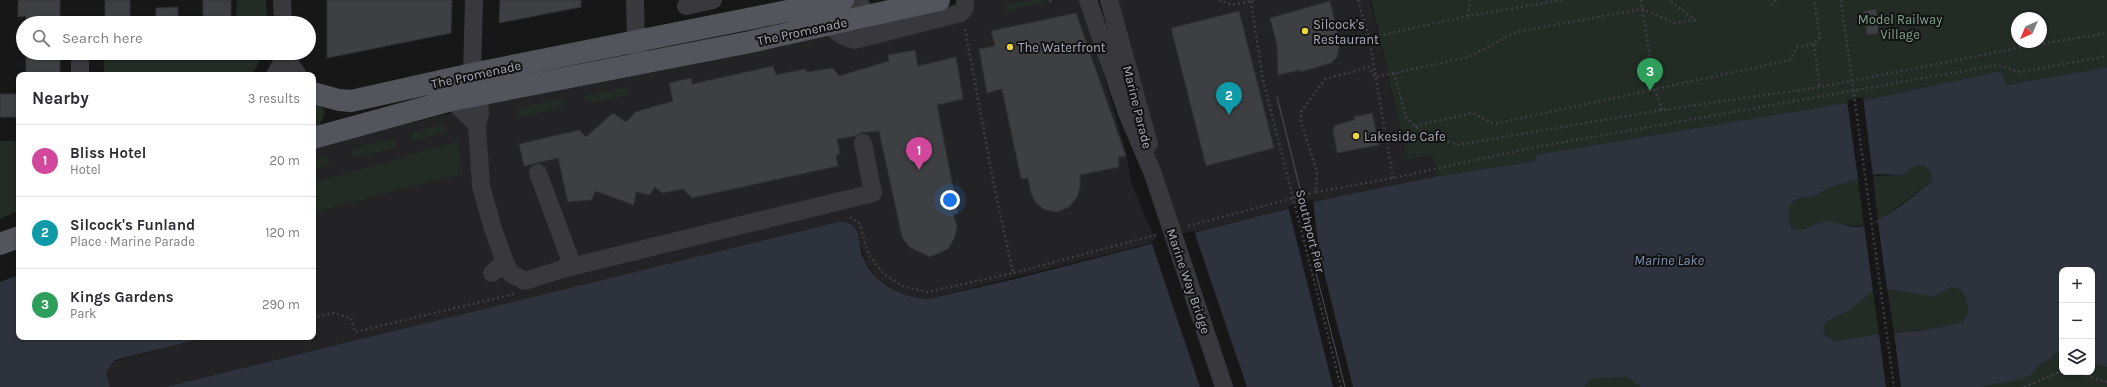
<!DOCTYPE html>
<meta charset="utf-8">
<style>
:root{--surface:#fff;--page:#f2f2f3;--text:#2b2b33;--muted:#7c7c81;--line:#e1e1e2;--accent:#111827}
body{margin:0;font-family:Karla,sans-serif;background:var(--page);color:var(--text)}
.controls{position:absolute;right:12px;bottom:12px;display:grid;overflow:hidden;border-radius:8px;box-shadow:0 1px 3px #0004}
.controls button{width:36px;height:36px;display:grid;place-items:center;padding:0;border:0;border-bottom:1px solid var(--line);background:var(--surface);color:var(--text);font:20px sans-serif}
.compass{position:absolute;left:2011px;top:12px;width:36px;height:36px;border-radius:50%;background:var(--surface);box-shadow:0 1px 3px #0004;rotate:224deg}
.you{position:absolute;left:950px;top:200px;width:14px;height:14px;margin:-10px;border:3px solid #fff;border-radius:50%;background:#1a73e8;box-shadow:0 0 0 6px #1a73e833}
.badge{display:grid;place-items:center;width:26px;height:26px;border-radius:50%;background:var(--accent);color:#fff;font-size:13px;font-weight:700}
.pin{position:absolute;translate:-50% -33px;filter:drop-shadow(0 1px 2px #0008)}
.pin::after{content:'';position:absolute;top:21px;width:14px;height:12px;background:inherit;clip-path:polygon(0 0,100% 0,50% 100%)}
.list{margin:0;padding:0;list-style:none}
h2{display:flex;justify-content:space-between;align-items:center;height:52px;margin:0;padding:0 16px;font-size:17px}
h2 small{font-size:13px;font-weight:400;color:var(--muted)}
.list li{display:grid;grid-template-columns:26px 1fr auto;gap:12px;align-items:center;box-sizing:border-box;height:72px;padding:0 16px;border-top:1px solid var(--line)}
.list b{display:block;font-size:15px;white-space:nowrap}
.list p{margin:0;font-size:13px;white-space:nowrap;color:var(--muted)}
.list em{font-size:13px;font-style:normal;color:var(--muted)}
.icon{flex:none;width:22px;height:22px;fill:none;stroke:currentColor;stroke-width:2;stroke-linecap:round;stroke-linejoin:round}
.map{position:relative;flex:none;width:2107px;height:387px;overflow:hidden}
.search{position:absolute;background:var(--surface);box-shadow:0 1px 3px #0004;left:16px;top:16px;width:300px;height:44px;display:flex;align-items:center;gap:10px;box-sizing:border-box;padding:0 14px;border-radius:22px;color:var(--muted);font-size:15px}
.panel{position:absolute;background:var(--surface);box-shadow:0 1px 3px #0004;left:16px;top:72px;width:300px;height:268px;border-radius:8px}
.map>svg:first-child{display:block}
</style>
<div class="map">
<svg width="2107" height="387" viewBox="0 0 2107 387">
<rect width="100%" height="100%" fill="#171718"/>
<path fill="#232325" d="M972 0H1082L1126 153 1131 182 1156 242 928 299 907 296 897 292 879 280 866 263 855 228 851 224 843 221 165 387H110L106 373 115 361 209 337H313V148L475 107 818 37Z
M1111 0H1370L1407 159 1432 155 1438 176 1322 200 1176 237Z"/>
<path fill="#232b25" fill-rule="evenodd" d="M237 0H266L267 23H236Z
M1031 0H1044L1042 3 1006 11 1005 5Z
M1371 0H2107V67L2005 85 2001 71 1880 97 1536 155V161L1438 176 1432 155 1407 159ZM2017 18H2041V42H2017Z
M97 53H262L257 67 251 75H104V60L97 59Z
M626 87 629 90 628 95 588 103 584 100 586 95Z
M559 99 563 103 561 108 520 117 516 113 518 108Z
M313 102 321 106 325 112 319 127 313 128Z
M443 124 446 128 445 132 415 141 411 137 413 132Z
M394 139 397 143 395 148 355 157 351 153 353 148Z
M0 141H19V211L0 219Z
M458 141 463 174 313 212V183Z
M326 157 330 160 328 165 313 170V160Z
M1925 165 1931 173 1932 181 1878 222 1873 176 1902 175 1915 166Z
M1858 179 1864 225C1851 228 1839 222 1826 222 1816 222 1807 230 1795 230L1789 224V207L1795 200 1802 197 1812 198 1830 187Z
M1952 286C1966 290 1966 300 1968 312L1963 322 1926 330 1894 332 1887 289 1933 297Z
M1873 291 1879 334 1835 341 1826 336 1823 328 1827 321 1850 310Z
M2056 353 2062 354V372H2092V364L2107 367V387H1983C2005 372 2036 373 2056 353Z
M1626 377 1640 387H1584L1591 379Z"/>
<path fill="#2d323c" fill-rule="evenodd" d="M2107 67V367L2092 364V270H2062V354L2056 353 2050 359 2037 366C2031 385 1997 380 1983 387H1640L1626 377 1591 379 1584 387H165L838 222C844 221 850 222 855 228 860 235 859 246 862 255 873 283 899 297 928 299L1019 278 1322 200 1438 176 1536 161 1535 155 1880 97 2001 71 2006 85ZM1915 166H1925L1931 173 1932 181C1914 195 1877 229 1854 227 1844 226 1834 220 1824 222 1813 223 1807 230 1795 230L1789 224V207L1795 200 1802 197 1812 198 1830 187 1878 174 1902 175ZM1952 287C1966 289 1966 300 1968 312L1963 322 1926 330 1879 334 1835 341 1826 336 1823 328 1827 321 1850 310 1873 291 1887 289 1933 297Z
M19 275V337H209L115 360 106 373 110 387H0V282Z"/>
<path fill="#171718" d="M1863 97 1873 176 1858 179 1847 100Z
M1313 200 1319 253 1353 387H1333L1288 206Z
M1878 222 1887 289 1873 291 1864 225Z
M1194 231 1247 387H1200L1151 241Z
M1894 332 1901 387H1886L1879 334Z"/>
<path fill="#3e3f42" stroke="#313134" d="M18 0H60V23H26V16L18 17Z
M105 0H130V23H105Z
M203 0H231V23H203Z
M327 0H452L451 33 327 58Z
M500 0H581V7L499 23Z
M1330 1 1340 44 1337 57 1331 63 1300 72V70L1278 75 1277 45 1270 18Z
M178 7V23H156V8Z
M1876 9 1879 33 1867 35 1864 11Z
M1239 11 1274 148 1206 166 1171 28Z
M1076 13 1126 156 1118 157 1119 167 1080 175V187L1077 197 1069 207 1057 212 1045 210 1036 203 1031 193 1028 178 1021 179 1002 89 987 93 979 49 995 46 991 31Z
M915 50 918 66 956 57 963 99 937 105 958 213 953 214 957 226 955 237 948 249 930 257 909 247 902 237 879 131 861 133 856 136 837 139 840 154 836 155 838 166 692 198 683 189 662 193 655 187 650 195 636 192 634 205 595 191 592 200 568 202 558 158 524 166 519 144 579 130 586 137 613 113 626 122 635 112 673 101 669 83 691 78 692 84 773 66 776 75 805 69 807 72 833 68 839 76 889 61 888 55Z
M26 53H60V75H26Z
M0 94H19V117H0Z
M1372 113 1379 145 1337 153 1333 130 1335 125 1354 120V117Z"/>
<g fill="none" stroke-linecap="round" stroke-linejoin="round">
<path stroke="#3e3e44" stroke-width="2.5" stroke-dasharray="2 3" stroke-linecap="butt" d="M1050 0 1051 4
M1219 0 1232 5 1255 0
M1358 0 1369 38 1393 178
M1641 0 1655 89 1662 110
M1841 0 1894 387
M1251 1 1263 80 1341 387
M1771 5 1776 0
M1468 16 1470 0
M965 29 993 180 1013 273
M1369 38 1468 16 1562 0
M1814 44 1820 87
M1394 73 1406 117 1420 131 1457 145 1662 110 1820 87 2023 47 2107 33
M1415 126 1472 113 1494 124 1790 60 1797 47 1814 44 1820 37 1814 0
M1316 192 1393 178 1531 148 1997 65 2020 72 2107 56
M850 217 859 223 869 255 884 274 904 287 928 292 1013 273 1156 235
M1188 226 1316 192 1317 172 1301 122V112L1325 79 1369 67 1375 77 1469 57 1516 32 1642 9 1674 23 1695 20 1669 0
M313 304 316 317 333 313 351 318 355 332 514 294
M2077 372 2107 382
M2024 387 2062 371"/>
<path stroke="#38383d" stroke-width="18" d="M282 0 283 23
M474 0 472 74 479 95 480 114 477 125 481 186 493 229 505 262 492 273
M635 0 636 42 638 55
M858 0 867 16
M1088 0 1127 113 1153 174 1224 387
M1109 0 1149 144
M686 6 713 0
M826 13C831 29 838 35 854 40L961 13 965 8V0
M285 57 298 75
M80 62V75
M275 75 285 57 284 53
M452 100 477 125
M505 262 511 274 525 281 566 268 570 259 538 173
M566 268 873 193 863 143"/>
<path stroke="#54545c" stroke-width="22" d="M313 93 339 100 351 101 472 74 843 0
M313 138 452 100 750 42 939 0
M0 244 19 237"/>
<path stroke="#515158" stroke-width="1" d="M1277 97 1310 229 1315 269 1345 387"/>
</g>
<g fill="#ebd33c" stroke="#121213" stroke-width="1.5">
<circle cx="1305" cy="31" r="4"/>
<circle cx="1010" cy="47" r="4"/>
<circle cx="1356" cy="136" r="4"/>
</g>
<g text-anchor="middle" stroke-width="4" stroke-linejoin="round" paint-order="stroke">
<g font-size="13" fill="#81a28a" stroke="#121213">
<text x="1900" y="24">Model Railway<tspan x="1900" dy="15">Village</tspan></text>
</g>
<g font-size="13" fill="#a9abb8" stroke="#121213" text-anchor="start">
<text x="1313" y="29">Silcock's<tspan x="1313" dy="15">Restaurant</tspan></text>
<text x="1018" y="52">The Waterfront</text>
<text x="1364" y="141">Lakeside Cafe</text>
</g>
<g font-size="13" fill="#a9abb8" stroke="#121213">
<text transform="translate(802 31) rotate(-12)" y="5">The Promenade</text>
<text transform="translate(476 74) rotate(-12)" y="5">The Promenade</text>
<text transform="translate(1138 107) rotate(76)" y="5">Marine Parade</text>
<text transform="translate(1311 231) rotate(76)" y="5">Southport Pier</text>
<text transform="translate(1189 281) rotate(71)" y="5">Marine Way Bridge</text>
</g>
<g font-size="14" font-style="italic" fill="#8292b1" stroke="#121213">
<text x="1669" y="265">Marine Lake</text>
</g>
</g>
</svg>
<div class="controls">
<button>+</button>
<button>−</button>
<button><svg class="icon" aria-label="layers" viewBox="0 0 24 24"><path d="M12 4l9 5-9 5-9-5zM3 14l9 5 9-5"/></svg></button>
</div>
<svg class="compass" viewBox="-18 -18 36 36"><path d="M0-13l5 13h-10z" fill="#e53935"/><path d="M0 13l5-13h-10z" fill="#7c7c81"/></svg>
<div class="you"></div>
<div class="pin badge" style="left:919px;top:170px;background:#d1479c">1</div>
<div class="pin badge" style="left:1229px;top:115px;background:#0f9aa8">2</div>
<div class="pin badge" style="left:1650px;top:91px;background:#2e9e5b">3</div>
<div class="search"><svg class="icon" aria-label="search" viewBox="0 0 24 24"><circle cx="10" cy="10" r="6"/><path d="M15 15l6 6"/></svg>Search here</div>
<section class="panel">
<h2>Nearby<small>3 results</small></h2>
<ul class="list">
<li><span class="badge" style="background:#d1479c">1</span><div><b>Bliss Hotel</b><p>Hotel</p></div><em>20 m</em></li>
<li><span class="badge" style="background:#0f9aa8">2</span><div><b>Silcock's Funland</b><p>Place · Marine Parade</p></div><em>120 m</em></li>
<li><span class="badge" style="background:#2e9e5b">3</span><div><b>Kings Gardens</b><p>Park</p></div><em>290 m</em></li>
</ul>
</section>
</div>
